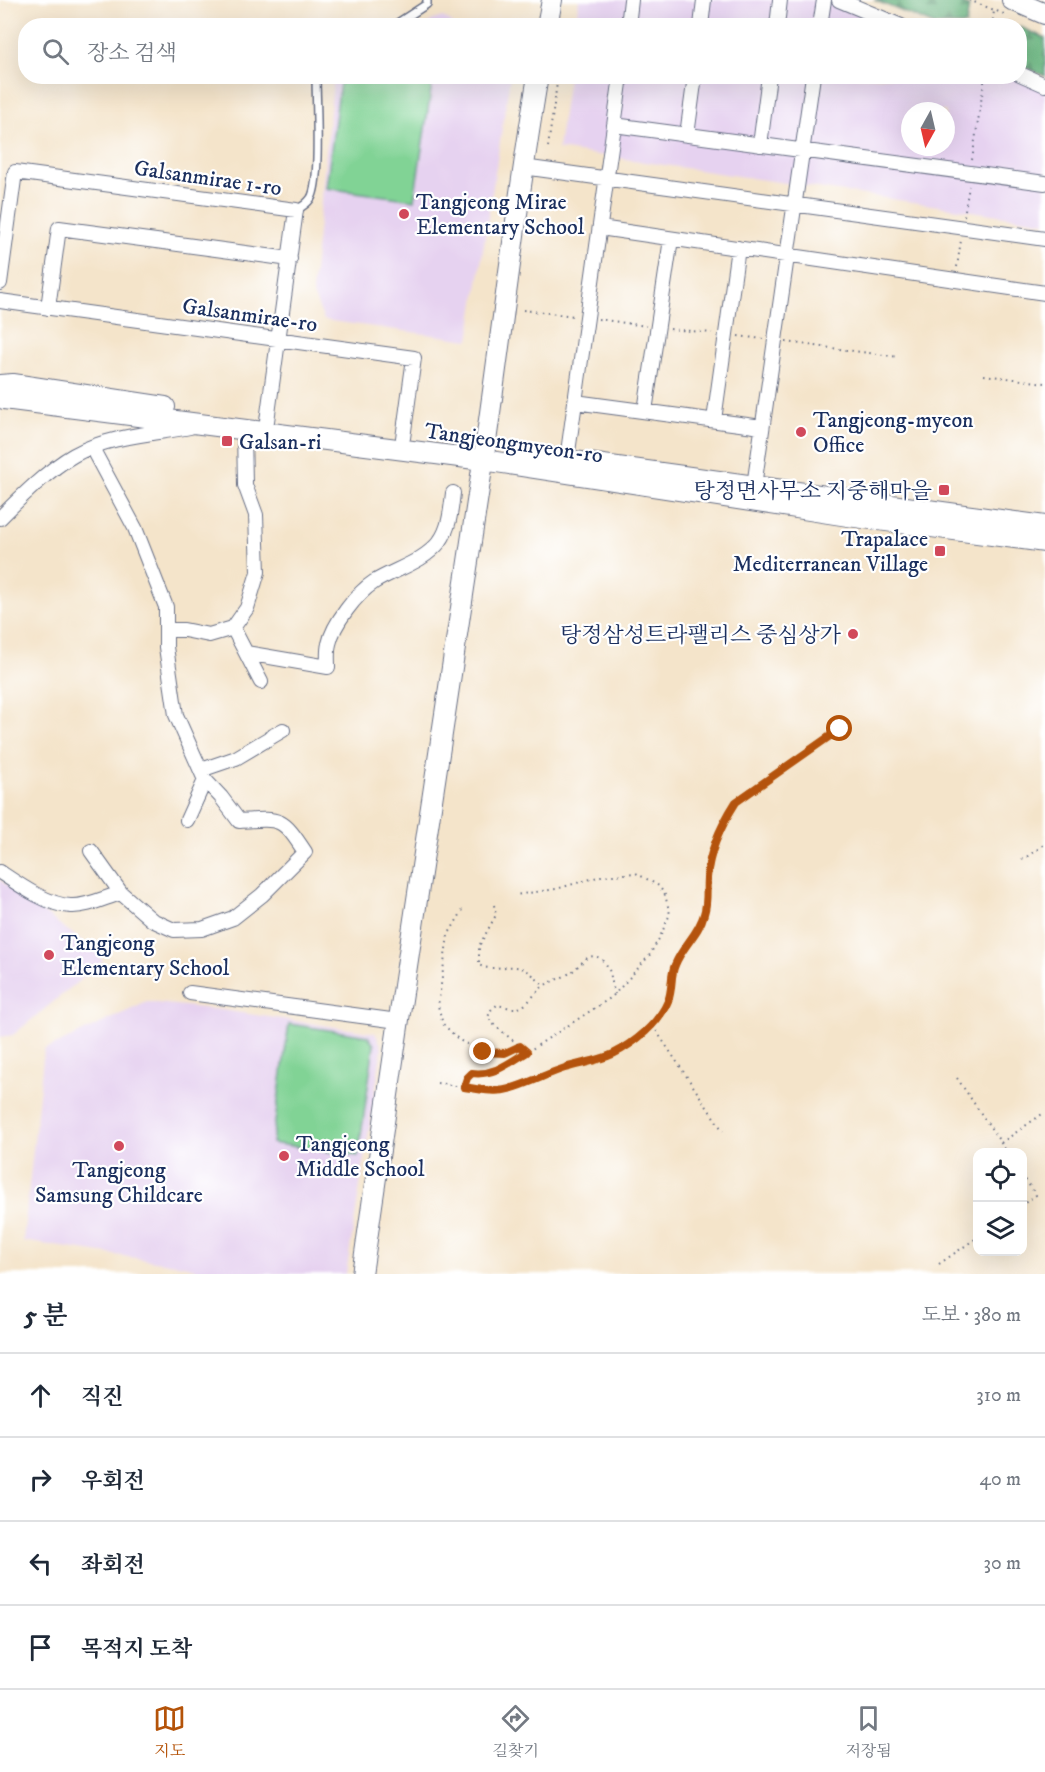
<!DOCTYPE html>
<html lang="ko">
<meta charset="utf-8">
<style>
:root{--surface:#fff;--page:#f6f6f7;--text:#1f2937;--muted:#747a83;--line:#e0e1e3;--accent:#b45309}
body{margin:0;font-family:"IM FELL DW Pica","Noto Serif KR",serif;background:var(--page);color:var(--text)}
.controls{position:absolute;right:18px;bottom:18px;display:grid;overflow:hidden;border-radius:12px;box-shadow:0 6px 24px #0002}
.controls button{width:54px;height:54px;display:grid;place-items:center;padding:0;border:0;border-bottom:2px solid var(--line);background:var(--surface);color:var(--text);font:30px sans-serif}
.compass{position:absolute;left:901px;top:102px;width:54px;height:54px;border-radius:50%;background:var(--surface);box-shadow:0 6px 24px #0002;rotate:188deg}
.stop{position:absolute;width:18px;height:18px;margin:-14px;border:4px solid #b45309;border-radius:50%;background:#fff}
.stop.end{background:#b45309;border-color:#fff;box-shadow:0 2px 6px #0008}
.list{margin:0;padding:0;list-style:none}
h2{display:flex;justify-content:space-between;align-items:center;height:78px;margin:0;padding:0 24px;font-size:26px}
h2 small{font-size:20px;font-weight:400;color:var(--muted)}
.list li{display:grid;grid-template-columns:39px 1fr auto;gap:18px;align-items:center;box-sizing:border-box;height:84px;padding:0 24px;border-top:2px solid var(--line)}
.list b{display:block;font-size:22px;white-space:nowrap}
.list em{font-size:20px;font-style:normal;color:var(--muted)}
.icon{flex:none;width:33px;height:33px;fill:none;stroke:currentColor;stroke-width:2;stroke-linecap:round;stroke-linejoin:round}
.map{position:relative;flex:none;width:1045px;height:1274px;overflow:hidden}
.search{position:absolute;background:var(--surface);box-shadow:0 6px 24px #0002;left:18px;right:18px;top:18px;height:66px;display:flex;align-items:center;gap:15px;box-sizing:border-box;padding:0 21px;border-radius:24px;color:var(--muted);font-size:22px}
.sheet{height:414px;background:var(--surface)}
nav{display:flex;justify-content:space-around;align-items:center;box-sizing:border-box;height:84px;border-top:2px solid var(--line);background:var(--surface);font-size:16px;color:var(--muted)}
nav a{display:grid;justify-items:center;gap:3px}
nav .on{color:var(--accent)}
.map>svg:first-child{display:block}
</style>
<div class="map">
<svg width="1045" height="1274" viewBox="0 0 1045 1274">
<defs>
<pattern id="forest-firs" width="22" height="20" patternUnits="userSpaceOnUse" patternTransform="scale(1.5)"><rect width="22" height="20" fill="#68b57e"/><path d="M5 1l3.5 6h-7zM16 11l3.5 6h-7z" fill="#55946a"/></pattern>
</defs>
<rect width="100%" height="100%" fill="#fff"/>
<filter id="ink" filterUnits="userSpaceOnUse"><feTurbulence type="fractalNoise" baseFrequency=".0167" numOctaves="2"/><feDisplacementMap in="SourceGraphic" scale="12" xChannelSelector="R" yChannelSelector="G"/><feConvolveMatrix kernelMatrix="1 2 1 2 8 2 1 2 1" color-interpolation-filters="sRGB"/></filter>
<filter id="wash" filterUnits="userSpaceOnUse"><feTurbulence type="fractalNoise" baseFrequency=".008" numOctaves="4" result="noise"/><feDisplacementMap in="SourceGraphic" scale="24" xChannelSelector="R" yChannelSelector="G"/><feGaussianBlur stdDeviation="1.35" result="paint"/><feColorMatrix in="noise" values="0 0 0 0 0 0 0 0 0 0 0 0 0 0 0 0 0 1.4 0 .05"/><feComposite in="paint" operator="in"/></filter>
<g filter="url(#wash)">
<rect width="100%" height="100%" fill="#f4e4ca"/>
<path fill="#e6d2f0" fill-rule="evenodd" d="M579 0H836L896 26H575Z
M443 17 455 25H425L433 20Z
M342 76 510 77 469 340 324 320 312 292 333 82Z
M568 77H1017L1045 88V222L558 149ZM910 111H946V147H910Z
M0 880 94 950 103 961 13 1035 0 1037Z
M147 1002 222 1010 375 1033 382 1047 346 1274H204L188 1266 23 1241 44 1050Z"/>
<path fill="url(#forest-firs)" stroke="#42726e" stroke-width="1.5" d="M874 0H954L969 6 966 25H935Z
M1020 27 1045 38V76L1020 65Z"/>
<path fill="#81d395" stroke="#4e817a" stroke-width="1.5" d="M351 77H433L414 200 326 188 340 83Z
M289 1024 368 1036 374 1045 358 1156 272 1143Z"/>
</g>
<g filter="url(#ink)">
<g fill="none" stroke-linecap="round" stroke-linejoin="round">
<defs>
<path id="lane" d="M393 26 427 4V0
M296 210C302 207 307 204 311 198 321 182 316 100 316 76"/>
<path id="street" d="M839 0 901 26
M628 26 631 0
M701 26 704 0
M777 26 780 0
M820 26 824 0
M1020 74 1045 85
M614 125 1045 183
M687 135 695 76
M760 145 769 76
M523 167 1045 239
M600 228 1045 293
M0 283 15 172 296 210 267 421
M0 301 414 358 403 438
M48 308 59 228 290 259
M575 402 762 427
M645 411 671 239
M714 420 738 248
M567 459 621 76
M753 493 813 76
M0 518C20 498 49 469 74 455 108 436 152 434 190 427
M233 628 247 608 258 572 256 515 245 485 244 430
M166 630H184L209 635 233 628 246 653 328 667C328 660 327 651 329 644 333 624 357 593 374 582 395 569 424 562 440 541 450 527 451 509 453 493
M246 653 261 682
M201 770 236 758 283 730
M187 820 205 780
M91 851 121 893
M0 872C18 884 49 906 71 906 87 907 106 897 121 893L152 920 174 930 202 929 233 918 262 895 305 852C282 817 281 818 239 821L221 797 205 780 176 715 166 647V607L135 528 92 448
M190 993 398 1021"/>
<path id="secondary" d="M1012 0 1045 14
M547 26 552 0
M0 385 13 384 165 407
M0 396 4 399 483 460 848 516 1045 542
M516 453 1045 526
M362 1274C400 1003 443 733 483 462 502 333 516 204 538 76"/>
</defs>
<use href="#lane" stroke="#676e84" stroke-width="10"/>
<use href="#street" stroke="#676e84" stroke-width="16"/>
<use href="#secondary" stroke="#676e84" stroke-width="22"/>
<path stroke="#676e84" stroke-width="2" stroke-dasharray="1.5 4.5" stroke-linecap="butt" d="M969 0 1004 14
M992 26 994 11
M548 147 558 76
M972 160 985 76
M964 216 969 186
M957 267 961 240
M523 310 575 316
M598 319 646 326
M670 329 712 333
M738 336 763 339
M786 342 899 357
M984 375 1045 383
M1022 860 1045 844
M494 905 496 915 479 946V965C491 972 507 964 521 968 530 970 537 980 544 986
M463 910 448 935 438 1006 443 1024 459 1040 483 1052 505 1053 520 1045
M653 1026 723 1131
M527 1052 493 1024 488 1017 491 1010 497 1005C504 1006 514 1010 521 1007 528 1004 535 993 541 988 551 980 565 978 574 970 584 961 592 948 605 963 612 971 611 984 615 994
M957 1078 1007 1152
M437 1083C459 1086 483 1092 505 1090 521 1088 537 1077 552 1072 589 1058 626 1057 653 1023 659 1017 665 1008 668 1000 673 988 671 973 677 960 685 944 700 933 704 914 708 902 706 890 707 878 709 851 722 824 736 802L840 729
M464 1087 467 1078 472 1073 480 1074 501 1069 612 997 649 956 660 937 670 914 665 895 659 886 636 873 601 876 556 889 515 895
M1001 1143 1045 1112
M1022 1175 1036 1195 1022 1205
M939 1264 978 1237"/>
<use href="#lane" stroke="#fff" stroke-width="7"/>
<use href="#street" stroke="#fff" stroke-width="14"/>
<use href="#secondary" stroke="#fff" stroke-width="20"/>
</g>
</g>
<g fill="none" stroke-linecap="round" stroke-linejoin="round" filter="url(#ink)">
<path stroke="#b45309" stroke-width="8" d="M483 1052 505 1053 520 1046 527 1052C509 1063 494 1076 472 1073L467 1078 464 1087C478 1089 495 1093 509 1089 528 1084 546 1074 565 1068 581 1063 598 1061 613 1054 635 1043 659 1023 668 1001 673 989 670 976 675 965 683 945 699 934 704 914 708 902 706 890 707 878 709 851 722 824 736 802L840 729"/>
</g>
<g fill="#d1495b" stroke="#fff" stroke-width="2">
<circle cx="404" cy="214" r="6"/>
<circle cx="801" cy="432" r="6"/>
<rect x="221" y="435" width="12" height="12" rx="3"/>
<rect x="938" y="484" width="12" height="12" rx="3"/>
<rect x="934" y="545" width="12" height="12" rx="3"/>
<circle cx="853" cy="634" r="6"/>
<circle cx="49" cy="955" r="6"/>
<circle cx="119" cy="1146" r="6"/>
<circle cx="284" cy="1156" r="6"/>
</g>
<g text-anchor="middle" stroke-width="4.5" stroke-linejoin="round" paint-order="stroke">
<g font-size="22" fill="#1b2f5e" stroke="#fff">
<text transform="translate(208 177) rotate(8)" y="8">Galsanmirae 1-ro</text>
<text transform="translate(250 314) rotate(8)" y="8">Galsanmirae-ro</text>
<text transform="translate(514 442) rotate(8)" y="8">Tangjeongmyeon-ro</text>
</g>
<g font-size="22" fill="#1b2f5e" stroke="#fff" text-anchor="start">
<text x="416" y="209">Tangjeong Mirae<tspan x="416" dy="25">Elementary School</tspan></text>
<text x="813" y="427">Tangjeong-myeon<tspan x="813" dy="25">Office</tspan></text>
<text x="239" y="449">Galsan-ri</text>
<text x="932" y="498" text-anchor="end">탕정면사무소 지중해마을</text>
<text x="928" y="546" text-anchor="end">Trapalace<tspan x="928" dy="25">Mediterranean Village</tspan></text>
<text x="841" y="642" text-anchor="end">탕정삼성트라팰리스 중심상가</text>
<text x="61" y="950">Tangjeong<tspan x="61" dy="25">Elementary School</tspan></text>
<text x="296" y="1151">Tangjeong<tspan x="296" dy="25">Middle School</tspan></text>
<text x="119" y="1177" text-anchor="middle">Tangjeong<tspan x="119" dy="25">Samsung Childcare</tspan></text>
</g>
</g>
</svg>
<div class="controls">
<button><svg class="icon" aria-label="locate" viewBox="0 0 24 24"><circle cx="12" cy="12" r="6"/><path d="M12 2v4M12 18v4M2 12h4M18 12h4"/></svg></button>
<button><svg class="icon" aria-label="layers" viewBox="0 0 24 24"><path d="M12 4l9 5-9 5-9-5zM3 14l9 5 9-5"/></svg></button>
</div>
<svg class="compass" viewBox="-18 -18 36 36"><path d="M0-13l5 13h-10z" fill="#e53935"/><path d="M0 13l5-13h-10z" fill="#747a83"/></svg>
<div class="stop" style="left:840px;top:729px"></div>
<div class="stop end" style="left:483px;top:1052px"></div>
<div class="search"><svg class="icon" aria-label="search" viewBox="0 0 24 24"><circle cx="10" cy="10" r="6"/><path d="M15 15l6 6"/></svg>장소 검색</div>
</div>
<section class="sheet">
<h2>5 분<small>도보 · 380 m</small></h2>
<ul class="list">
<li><svg class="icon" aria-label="ahead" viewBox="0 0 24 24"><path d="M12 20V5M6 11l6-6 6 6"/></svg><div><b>직진</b></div><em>310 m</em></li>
<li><svg class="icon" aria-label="right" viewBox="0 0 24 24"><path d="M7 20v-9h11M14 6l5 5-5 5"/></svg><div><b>우회전</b></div><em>40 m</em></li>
<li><svg class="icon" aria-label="left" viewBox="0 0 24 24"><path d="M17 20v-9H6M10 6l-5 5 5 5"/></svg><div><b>좌회전</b></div><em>30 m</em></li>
<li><svg class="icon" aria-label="arrive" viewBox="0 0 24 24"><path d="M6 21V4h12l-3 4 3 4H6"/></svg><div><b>목적지 도착</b></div></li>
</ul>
</section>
<nav>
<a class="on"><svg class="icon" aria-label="map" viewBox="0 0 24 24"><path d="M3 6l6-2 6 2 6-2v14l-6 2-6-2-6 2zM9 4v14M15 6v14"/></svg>지도</a>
<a><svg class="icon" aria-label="directions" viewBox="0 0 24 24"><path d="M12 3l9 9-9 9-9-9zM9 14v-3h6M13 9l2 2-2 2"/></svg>길찾기</a>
<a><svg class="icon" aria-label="saved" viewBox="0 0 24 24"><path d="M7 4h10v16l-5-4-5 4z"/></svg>저장됨</a>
</nav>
